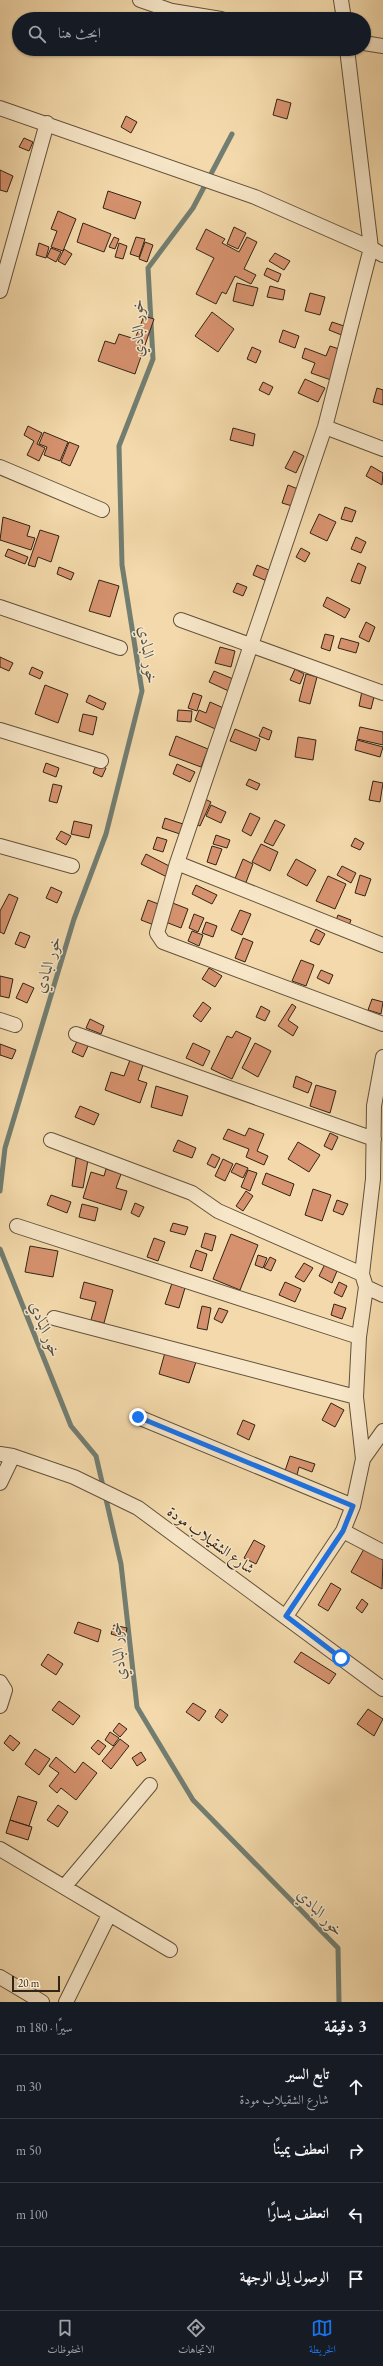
<!DOCTYPE html>
<html lang="ar">
<meta charset="utf-8">
<style>
:root{--surface:#171b24;--page:#242831;--text:#f1f3f6;--muted:#9ea1a6;--line:#363941;--accent:#1a73e8}
body{margin:0;font-family:"EB Garamond",Amiri,serif;background:var(--page);color:var(--text);direction:rtl}
.scale{position:absolute;left:12px;bottom:10px;width:48px;box-sizing:border-box;padding-left:4px;border:2px solid #322516;border-top:0;font-size:11px;line-height:14px;white-space:nowrap;color:#322516;-webkit-text-stroke:3px #f7e6c8;paint-order:stroke}
.stop{position:absolute;width:12px;height:12px;margin:-9px;border:3px solid #1a73e8;border-radius:50%;background:#fff}
.stop.end{background:#1a73e8;border-color:#fff;box-shadow:0 1px 4px #0008}
.list{margin:0;padding:0;list-style:none}
h2{display:flex;justify-content:space-between;align-items:center;height:52px;margin:0;padding:0 16px;font-size:17px}
h2 small{font-size:13px;font-weight:400;color:var(--muted)}
.list li{display:grid;grid-template-columns:26px 1fr auto;gap:12px;align-items:center;box-sizing:border-box;height:64px;padding:0 16px;border-top:1px solid var(--line)}
.list b{display:block;font-size:15px;white-space:nowrap}
.list p{margin:0;font-size:13px;white-space:nowrap;color:var(--muted)}
.list em{font-size:13px;font-style:normal;color:var(--muted)}
.icon{flex:none;width:22px;height:22px;fill:none;stroke:currentColor;stroke-width:2;stroke-linecap:round;stroke-linejoin:round}
.map{position:relative;flex:none;width:383px;height:2002px;overflow:hidden;direction:ltr}
.search{position:absolute;background:var(--surface);box-shadow:0 1px 3px #0004;left:12px;right:12px;top:12px;height:44px;display:flex;align-items:center;gap:10px;box-sizing:border-box;padding:0 14px;border-radius:22px;color:var(--muted);font-size:15px}
.sheet{height:308px;background:var(--surface)}
nav{display:flex;justify-content:space-around;align-items:center;box-sizing:border-box;height:56px;border-top:1px solid var(--line);background:var(--surface);font-size:11px;color:var(--muted)}
nav a{display:grid;justify-items:center;gap:2px}
nav .on{color:var(--accent)}
.map>svg:first-child{display:block}
</style>
<div class="map">
<svg width="383" height="2002" viewBox="0 0 383 2002">
<rect width="100%" height="100%" fill="#f3d9ab"/>
<filter id="stains"><feTurbulence type="fractalNoise" baseFrequency=".005" numOctaves="4"/><feColorMatrix values="0 0 0 0 .2 0 0 0 0 .09 0 0 0 0 .02 0 0 0 .5 -.17"/></filter>
<radialGradient id="worn" r=".72"><stop offset=".6" stop-color="#630" stop-opacity="0"/><stop offset="1" stop-color="#630" stop-opacity=".3"/></radialGradient>
<g fill="none" stroke-linecap="round" stroke-linejoin="round">
<path stroke="#727e72" stroke-width="5" d="M0 1191 5 1148 74 919 106 834 142 691 122 565 119 446 153 359 148 268 193 208 232 134
M0 1249 71 1426 96 1456 121 1564 137 1707 193 1800 338 1948 339 2002"/>
</g>
<path fill="#d6926e" stroke="#322516" d="M277 99 291 103 287 119 273 115Z
M126 116 137 122 131 133 121 127Z
M24 138 33 142 29 151 19 147Z
M0 170 13 176 7 192 0 190Z
M108 191 141 202 135 219 103 208Z
M58 211 76 219 63 251 51 247 57 231 51 229Z
M83 223 111 234 104 252 77 242Z
M234 227 246 233 238 249 227 244Z
M206 229 225 239 222 243 239 252 247 237 257 242 244 269 256 275 251 284 235 276 226 294 222 292 216 304 196 294 214 258 196 249Z
M114 237 119 239 115 249 109 247Z
M136 237 145 239 139 257 130 254Z
M145 242 153 245 147 262 139 259Z
M39 243 49 247 46 258 36 255Z
M119 243 127 246 123 259 115 257Z
M51 248 61 252 56 262 47 257Z
M64 249 72 254 65 265 58 261Z
M275 253 290 261 284 270 269 261Z
M267 268 281 274 278 282 264 275Z
M237 283 258 288 253 306 233 301Z
M270 286 285 290 283 300 267 297Z
M310 293 325 297 320 315 305 311Z
M212 312 234 329 218 352 195 336Z
M144 316 154 319 135 374 98 361 105 341 115 344 119 334 135 339Z
M332 322 347 327 344 336 329 330Z
M283 330 299 336 295 348 279 342Z
M330 346 342 350 331 380 311 373 315 363 302 358 305 348 326 356Z
M252 347 261 351 256 363 247 359Z
M305 379 325 388 318 402 298 393Z
M263 382 273 387 269 395 259 390Z
M377 388 383 390V405L373 402Z
M28 426 42 433 37 444 45 448 39 461 27 455 34 441 24 435Z
M233 428 255 434 253 446 230 440Z
M44 432 68 442 60 461 44 455 47 447 39 444Z
M69 442 79 446 70 466 61 462Z
M294 451 304 456 296 473 285 468Z
M371 466 383 473 382 485 366 476Z
M288 485 298 489 292 506 282 503Z
M345 507 356 511 352 522 341 519Z
M319 514 336 522 327 541 310 533Z
M3 517 30 526 27 536 35 538 31 550 0 540Z
M40 530 59 536 51 562 38 557 35 567 28 565Z
M356 537 366 542 361 553 351 549Z
M301 548 310 553 305 562 296 557Z
M8 549 28 557 25 564 5 556Z
M358 563 366 567 360 584 351 581Z
M257 565 271 571 267 581 253 575Z
M59 567 74 573 71 580 57 574Z
M99 580 119 586 110 617 89 611Z
M237 583 247 587 243 596 233 592Z
M327 597 350 609 345 618 323 606Z
M366 622 375 627 369 642 359 637Z
M325 634 334 636 330 651 321 648Z
M341 638 359 643 356 653 338 648Z
M220 647 235 651 231 667 215 663Z
M0 657 13 663 9 671 0 667Z
M32 667 43 672 40 679 29 674Z
M295 669 304 674 300 684 290 680Z
M214 671 238 681 233 693 209 682Z
M306 674 317 677 310 704 299 701Z
M45 685 68 694 58 723 35 714Z
M362 691 375 693 371 709 359 706Z
M193 693 202 696 197 711 188 708Z
M89 695 106 703 103 710 86 702Z
M210 702 228 710 220 731 195 720 199 710 206 713Z
M178 710 192 711 191 722 177 721Z
M83 714 97 717 93 735 79 731Z
M263 727 272 731 269 740 259 736Z
M360 727 383 732V745L357 739Z
M235 729 260 739 256 751 230 741Z
M176 736 208 749 201 767 169 755Z
M298 737 316 740 313 760 295 757Z
M357 740 383 747 380 757 355 750Z
M46 763 59 768 56 777 43 772Z
M177 764 195 772 190 782 173 774Z
M96 765 106 768 102 777 93 773Z
M249 779 260 784 257 790 246 785Z
M373 781 383 783 380 802 369 800Z
M53 784 62 786 57 803 49 801Z
M203 798 211 802 200 826 192 822Z
M211 805 226 812 221 823 206 816Z
M250 813 260 818 251 836 242 831Z
M165 818 183 824 180 834 162 828Z
M275 820 285 825 273 846 264 842Z
M74 821 92 825 89 838 71 834Z
M61 831 71 836 66 845 56 839Z
M216 835 230 840 227 848 213 844Z
M157 837 167 840 163 852 153 849Z
M355 838 364 843 360 850 351 846Z
M261 844 278 852 270 871 252 862Z
M212 846 222 849 216 865 207 862Z
M146 854 173 868 169 878 141 864Z
M243 859 253 864 245 885 234 881Z
M296 859 316 870 307 886 287 875Z
M342 866 356 873 351 883 337 875Z
M360 875 371 879 365 896 355 893Z
M328 876 346 884 335 909 316 901Z
M196 885 217 895 212 904 192 894Z
M51 887 62 892 57 903 46 898Z
M9 894 18 898 4 934 0 932V911Z
M148 900 161 905 154 925 141 920Z
M170 902 188 909 181 928 163 921Z
M240 910 251 914 242 935 231 930Z
M194 914 204 918 198 932 189 928Z
M338 915 351 920 348 928 335 923Z
M206 922 217 926 213 937 202 933Z
M316 929 325 934 319 945 310 941Z
M192 931 203 935 199 946 188 941Z
M20 932 30 936 25 948 15 944Z
M243 938 253 942 245 962 235 958Z
M301 960 314 965 306 986 292 981Z
M209 968 222 976 215 987 202 979Z
M321 970 333 975 329 984 317 978Z
M0 976 13 979 9 998 0 996Z
M23 983 34 988 27 1003 16 998Z
M372 999 383 1002 381 1014 368 1010Z
M203 1002 211 1008 201 1022 193 1016Z
M292 1004 296 1007 288 1020 298 1027 293 1036 278 1026Z
M261 1006 270 1011 265 1021 256 1017Z
M90 1019 104 1026 101 1034 86 1028Z
M236 1031 251 1038 232 1079 211 1069 227 1036 232 1038Z
M78 1039 89 1044 83 1057 72 1052Z
M193 1043 210 1051 203 1066 186 1058Z
M255 1043 271 1051 258 1077 242 1068Z
M0 1044 16 1050 12 1059 0 1055Z
M130 1060 143 1065 138 1080 147 1083 140 1103 105 1090 111 1072 124 1076Z
M296 1076 312 1083 308 1093 293 1087Z
M316 1085 336 1091 330 1113 310 1106Z
M156 1086 188 1096 182 1116 151 1107Z
M80 1106 99 1114 94 1125 75 1117Z
M249 1128 264 1134 257 1151 268 1156 264 1165 246 1157 249 1149 223 1139 228 1129 245 1136Z
M330 1133 338 1137 332 1150 324 1146Z
M178 1140 196 1148 192 1158 173 1151Z
M298 1142 320 1155 309 1172 288 1159Z
M212 1154 220 1158 215 1168 207 1164Z
M76 1158 88 1160 83 1188 72 1186Z
M223 1159 233 1164 225 1181 215 1176Z
M236 1163 248 1168 243 1178 231 1172Z
M106 1169 121 1174 116 1188 127 1191 121 1210 83 1198 91 1172 104 1176Z
M248 1170 257 1173 250 1191 241 1187Z
M266 1173 294 1184 290 1196 262 1184Z
M313 1189 331 1195 322 1221 305 1215Z
M246 1191 253 1196 243 1211 236 1206Z
M51 1195 71 1202 67 1213 47 1205Z
M337 1200 348 1204 343 1215 333 1211Z
M135 1203 144 1207 139 1217 131 1213Z
M82 1204 98 1208 95 1221 79 1217Z
M173 1223 188 1227 185 1235 170 1231Z
M205 1233 216 1236 212 1251 201 1247Z
M231 1234 258 1245 240 1290 213 1279Z
M154 1238 165 1242 158 1261 147 1257Z
M30 1246 58 1251 53 1277 25 1272Z
M196 1250 207 1254 202 1271 190 1267Z
M258 1255 267 1258 263 1268 255 1265Z
M270 1257 276 1260 271 1271 264 1268Z
M304 1263 313 1268 304 1282 295 1277Z
M325 1264 337 1271 332 1283 319 1276Z
M84 1282 113 1290 104 1323 91 1320 96 1302 80 1298Z
M285 1282 301 1289 295 1302 279 1295Z
M339 1282 347 1286 342 1297 334 1293Z
M172 1283 185 1288 179 1308 165 1304Z
M334 1304 346 1308 342 1319 331 1315Z
M202 1306 211 1308 207 1330 197 1328Z
M219 1308 228 1311 222 1323 214 1319Z
M166 1349 197 1359 189 1383 159 1374Z
M331 1403 344 1410 335 1427 322 1420Z
M243 1420 255 1425 249 1440 237 1434Z
M290 1456 315 1464 312 1472 299 1467 297 1475 285 1471Z
M254 1540 265 1546 256 1564 244 1558Z
M364 1549 383 1560 382 1589 351 1572Z
M331 1583 341 1589 328 1611 318 1605Z
M362 1599 368 1604 362 1613 356 1608Z
M78 1622 101 1630 98 1642 74 1633Z
M114 1625 127 1628 125 1638 111 1634Z
M301 1652 336 1674 329 1684 294 1662Z
M48 1654 63 1664 56 1675 41 1665Z
M59 1701 80 1716 73 1725 52 1710Z
M193 1703 206 1711 199 1721 186 1712Z
M220 1709 228 1715 222 1723 215 1717Z
M368 1709 383 1719 374 1736 357 1724Z
M119 1723 127 1729 120 1737 113 1731Z
M110 1732 119 1738 113 1746 105 1740Z
M10 1735 20 1743 13 1751 4 1743Z
M120 1739 129 1746 111 1769 102 1761Z
M98 1740 106 1746 99 1755 91 1748Z
M35 1749 50 1759 39 1775 25 1764Z
M141 1752 146 1760 137 1766 132 1758Z
M56 1757 75 1773 83 1762 97 1773 76 1800 61 1788 57 1793 49 1786 59 1773 49 1766Z
M18 1796 37 1802 29 1826 10 1820Z
M58 1805 68 1812 58 1827 47 1820Z
M10 1820 32 1827 28 1840 6 1833Z"/>
<g fill="none" stroke-linecap="round" stroke-linejoin="round">
<defs>
<path id="street" d="M140 0 172 11 221 19
M341 0 344 19
M364 43 383 46
M347 49 371 248 325 427 177 863 157 933 163 942 383 1024
M0 108 255 197 371 248 383 255
M0 291 47 123
M325 427 383 449
M0 467 102 510
M0 607 120 648
M181 620 383 693
M0 730 101 761
M0 846 72 866
M177 863 383 945
M0 1020 15 1025
M76 1034 374 1139
M51 1140 192 1193 218 1211 362 1274
M17 1226 359 1337
M366 1287 383 1295
M54 1318 356 1397
M138 1417 353 1506
M0 1454 13 1456 74 1477 138 1508 383 1689
M363 1459 383 1431
M0 1483 13 1456
M343 1531 383 1552
M286 1616 343 1531 353 1506 363 1459 356 1397 359 1337 366 1287 362 1274 373 1179 374 1106 383 1057
M0 1682 5 1690 0 1706
M0 1849 170 1950
M64 1887 150 1785
M0 1977 42 2002
M66 2002 109 1915"/>
</defs>
<use href="#street" stroke="#62523b" stroke-width="16"/>
<use href="#street" stroke="#f7e6c8" stroke-width="14"/>
</g>
<g fill="none" stroke-linecap="round" stroke-linejoin="round">
<path stroke="#1a73e8" stroke-width="5" d="M138 1417 353 1506 343 1531 286 1616 341 1658"/>
</g>
<g text-anchor="middle" stroke-width="3" stroke-linejoin="round" paint-order="stroke">
<g font-size="15" fill="#322516" stroke="#f7e6c8">
<text transform="translate(211 1540) rotate(36)" y="5">شارع الشقيلاب مودة</text>
</g>
<g font-size="16" font-style="italic" fill="#525144" stroke="#f7e6c8">
<text transform="translate(137 328) rotate(-91)" y="6">خور البادي</text>
<text transform="translate(149 655) rotate(82)" y="6">خور البادي</text>
<text transform="translate(47 964) rotate(-73)" y="6">خور البادي</text>
<text transform="translate(46 1329) rotate(68)" y="6">خور البادي</text>
<text transform="translate(117 1651) rotate(-96)" y="6">خور البادي</text>
<text transform="translate(321 1912) rotate(46)" y="6">خور البادي</text>
</g>
</g>
<rect width="100%" height="100%" filter="url(#stains)"/>
<rect width="100%" height="100%" fill="url(#worn)"/>
</svg>
<div class="scale">20 m</div>
<div class="stop" style="left:341px;top:1658px"></div>
<div class="stop end" style="left:138px;top:1417px"></div>
<div class="search"><svg class="icon" aria-label="search" viewBox="0 0 24 24"><circle cx="10" cy="10" r="6"/><path d="M15 15l6 6"/></svg>ابحث هنا</div>
</div>
<section class="sheet">
<h2>3 دقيقة<small>سيرًا · 180 m</small></h2>
<ul class="list">
<li><svg class="icon" aria-label="ahead" viewBox="0 0 24 24"><path d="M12 20V5M6 11l6-6 6 6"/></svg><div><b>تابع السير</b><p>شارع الشقيلاب مودة</p></div><em>30 m</em></li>
<li><svg class="icon" aria-label="right" viewBox="0 0 24 24"><path d="M7 20v-9h11M14 6l5 5-5 5"/></svg><div><b>انعطف يمينًا</b></div><em>50 m</em></li>
<li><svg class="icon" aria-label="left" viewBox="0 0 24 24"><path d="M17 20v-9H6M10 6l-5 5 5 5"/></svg><div><b>انعطف يسارًا</b></div><em>100 m</em></li>
<li><svg class="icon" aria-label="arrive" viewBox="0 0 24 24"><path d="M6 21V4h12l-3 4 3 4H6"/></svg><div><b>الوصول إلى الوجهة</b></div></li>
</ul>
</section>
<nav>
<a class="on"><svg class="icon" aria-label="map" viewBox="0 0 24 24"><path d="M3 6l6-2 6 2 6-2v14l-6 2-6-2-6 2zM9 4v14M15 6v14"/></svg>الخريطة</a>
<a><svg class="icon" aria-label="directions" viewBox="0 0 24 24"><path d="M12 3l9 9-9 9-9-9zM9 14v-3h6M13 9l2 2-2 2"/></svg>الاتجاهات</a>
<a><svg class="icon" aria-label="saved" viewBox="0 0 24 24"><path d="M7 4h10v16l-5-4-5 4z"/></svg>المحفوظات</a>
</nav>
